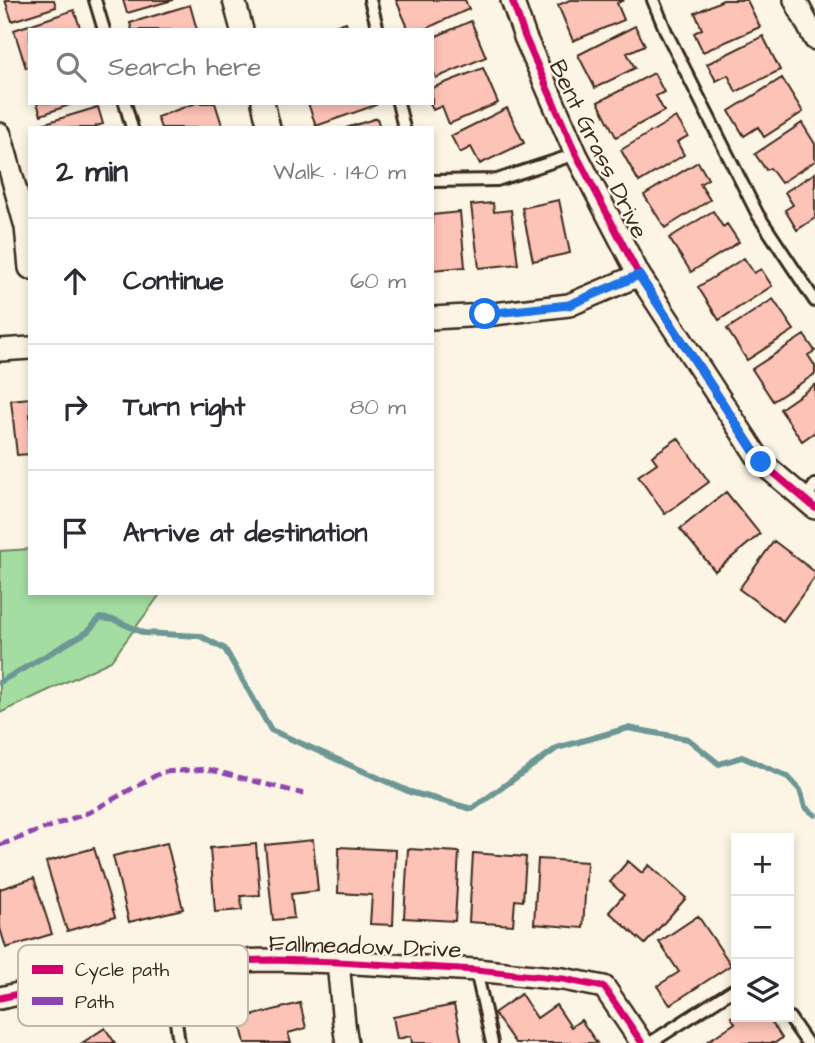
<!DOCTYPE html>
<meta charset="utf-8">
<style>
:root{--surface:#fff;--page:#f7f7f7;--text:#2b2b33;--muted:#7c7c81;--line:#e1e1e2}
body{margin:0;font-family:"Architects Daughter",sans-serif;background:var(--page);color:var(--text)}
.controls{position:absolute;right:21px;bottom:21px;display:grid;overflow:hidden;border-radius:0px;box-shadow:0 4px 10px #0003}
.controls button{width:63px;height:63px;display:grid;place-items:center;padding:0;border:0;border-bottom:2px solid var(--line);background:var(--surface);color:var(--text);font:35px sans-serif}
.stop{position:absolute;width:21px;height:21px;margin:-16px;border:5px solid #1a73e8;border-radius:50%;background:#fff}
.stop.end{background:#1a73e8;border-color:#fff;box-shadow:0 2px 7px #0008}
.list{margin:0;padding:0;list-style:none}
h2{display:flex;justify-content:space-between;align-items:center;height:91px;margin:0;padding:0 28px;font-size:30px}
h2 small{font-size:23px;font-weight:400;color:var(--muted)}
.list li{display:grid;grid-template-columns:46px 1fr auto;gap:21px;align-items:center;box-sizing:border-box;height:126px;padding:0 28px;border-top:2px solid var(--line)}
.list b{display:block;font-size:26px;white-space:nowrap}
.list em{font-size:23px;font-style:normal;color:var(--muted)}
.icon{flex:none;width:38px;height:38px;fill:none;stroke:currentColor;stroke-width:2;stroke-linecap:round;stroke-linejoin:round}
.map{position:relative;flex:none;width:815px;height:1043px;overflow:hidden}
.search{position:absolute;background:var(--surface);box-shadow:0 4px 10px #0003;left:28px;top:28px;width:406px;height:77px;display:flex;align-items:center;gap:18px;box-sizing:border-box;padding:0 24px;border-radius:0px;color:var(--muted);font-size:26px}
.panel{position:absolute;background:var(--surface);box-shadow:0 4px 10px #0003;left:28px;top:126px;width:406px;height:469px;border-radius:0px}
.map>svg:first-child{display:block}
</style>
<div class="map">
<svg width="815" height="1043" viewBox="0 0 815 1043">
<rect width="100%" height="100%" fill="#fcf5e5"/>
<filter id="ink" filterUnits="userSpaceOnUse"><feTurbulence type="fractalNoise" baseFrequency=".0143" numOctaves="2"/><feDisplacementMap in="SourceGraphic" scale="14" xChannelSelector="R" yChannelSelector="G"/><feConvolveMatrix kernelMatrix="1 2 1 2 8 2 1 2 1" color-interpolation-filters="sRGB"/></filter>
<g filter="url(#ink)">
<path fill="#a3dda2" stroke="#6f8460" stroke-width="2" d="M30 549V593H161L111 661 0 713V551Z"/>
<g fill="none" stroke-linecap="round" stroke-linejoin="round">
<path stroke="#6d9795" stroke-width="6" d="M0 682 87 632 100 618 115 620 144 633 200 636 225 649 271 730 410 792 472 809 557 748 628 728 688 739 719 764 742 757 788 777 800 790 805 807 815 815"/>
</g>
<path fill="#fec3b7" stroke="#3b2a1e" stroke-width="2" d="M5 0H54L56 7 12 21Z
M123 0H173L127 13Z
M396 0H465L469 9 423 30H409Z
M570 0H624L617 3 624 20 573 41 558 5Z
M723 0H747L760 27 703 52 694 33 702 29 695 13Z
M190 5 197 30H132L130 23Z
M74 10 81 30H30V66L26 68 14 30Z
M471 21 486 57 436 78 432 68V38Z
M346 22 349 30H323Z
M635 26 645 45 627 53 635 68 595 88 578 55Z
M763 36 780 70 736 92 728 75 716 81 707 64Z
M483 68 498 103 449 124 442 106 433 110 430 103H432V88Z
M654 73 664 92 656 96 664 111 616 137 598 102Z
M782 78 803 112 764 137 758 127 744 136 729 111Z
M37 103H75L41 115Z
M196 103H215L223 128H161L157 117Z
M308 103H375L376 105 316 126Z
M98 107 103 124 96 126 97 128H43L42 124Z
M507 108 524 143 480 164 471 147 460 153 451 136Z
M676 117 688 136 677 142 684 155 639 182 621 150Z
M377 118 380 128H346Z
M802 123 815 144V161L781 183 770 168 766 170 755 154Z
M698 162 708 179 700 184 710 200 665 228 644 195Z
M815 173V218L797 230 785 210 793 205 785 192Z
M559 200 570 253 533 261 522 208Z
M493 203 494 212 511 210 518 264 479 268 471 205Z
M713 211 723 227 727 224 739 242 691 272 669 238Z
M460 212 465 267 432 270V215Z
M744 258 754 273 761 269 772 286 719 320 698 287Z
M773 299 794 330 747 360 727 329Z
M804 335 815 351 808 355 815 366V374L773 401 752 369Z
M815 385V432L802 441 780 409Z
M30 398V454L17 455 11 400Z
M678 438 709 482 665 514 638 476 657 463 652 456Z
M726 492 760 534 715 571 680 529Z
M774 541 815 572V577L783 621 739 589Z
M313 840 318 891 291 894 294 918 273 920 265 845Z
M167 843 183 909 129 922 113 856Z
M256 844 260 895 241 896 242 910 215 912 210 848Z
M339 847 396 850 393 925 370 924 372 895 338 893Z
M94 848 115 917 67 931 46 862Z
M408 849 459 852 455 921 404 918Z
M473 853 526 857 523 901 515 900 513 925 469 922Z
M538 859 587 862 583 928 534 924Z
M628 861 642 873 649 865 686 898 645 944 609 912 624 895 610 882Z
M34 878 52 934 6 948 0 928V889Z
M698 916 731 965 670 1005 657 986 679 972 659 942Z
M521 994 537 1018 556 1005 571 1027 581 1020 597 1043H515L494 1013Z
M300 1003 306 1028 288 1033 291 1043H245L239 1019Z
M454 1005 462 1043H412L411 1036 397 1039 393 1017Z
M736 1014V1017H768L782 1038 775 1043H705L735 1023 731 1017Z
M105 1028 115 1043H82Z"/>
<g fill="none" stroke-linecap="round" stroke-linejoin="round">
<defs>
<path id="service" d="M95 0 104 30
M370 0 378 30
M653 0 667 34 758 215 815 301
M125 103 132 128
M398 103 404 128
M432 181 497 180 576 154
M805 499 815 485
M476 970 492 1043
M789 1017 807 1043
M179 1043 172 993 184 964
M650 1043 736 988"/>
<path id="minor" d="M234 0 242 30
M512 0 525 37 576 154 639 275 761 462 815 508
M795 0 815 39
M263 103 269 128
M0 134 26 227 30 268
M432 318 485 315 569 305 639 275
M0 350 30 348
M338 962 344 1024 347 1043
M0 998 110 974 208 961 273 960 338 962 476 970 563 979 604 987 642 1043"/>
</defs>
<use href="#service" stroke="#3b2a1e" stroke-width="16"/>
<use href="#minor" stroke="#3b2a1e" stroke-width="26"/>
<use href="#service" stroke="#fcf5e5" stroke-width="10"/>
<use href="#minor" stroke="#fcf5e5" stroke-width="21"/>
<path stroke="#8e44ad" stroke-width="5" stroke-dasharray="10 5" stroke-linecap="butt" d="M0 845 90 812 162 772 207 769 304 794"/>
<defs>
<path id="cycleway" d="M512 0 525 37 576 154 639 275 761 462 815 508
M0 998 110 974 208 961 273 960 338 962 476 970 563 979 604 987 642 1043"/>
</defs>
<use href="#cycleway" stroke="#fcf5e5" stroke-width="11"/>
<use href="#cycleway" stroke="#d6006c" stroke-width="7"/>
</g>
</g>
<g fill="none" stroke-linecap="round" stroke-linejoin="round" filter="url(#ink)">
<path stroke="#1a73e8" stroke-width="9" d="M485 314 569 305 639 275 761 462"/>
</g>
<g text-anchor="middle" stroke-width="5" stroke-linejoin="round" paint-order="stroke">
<g font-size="24" fill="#3b2a1e" stroke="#fcf5e5">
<text transform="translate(599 149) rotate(64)" y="8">Bent Grass Drive</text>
<text transform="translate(365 946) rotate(2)" y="8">Fallmeadow Drive</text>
</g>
</g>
<rect x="18" y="945" width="230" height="81" rx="10" fill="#fcf5e5" stroke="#c2b8a9" stroke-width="2"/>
<rect x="32" y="965" width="31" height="9" fill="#d6006c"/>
<rect x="32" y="997" width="31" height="8" fill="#8e44ad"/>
<g font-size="19" fill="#3b2a1e">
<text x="75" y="976">Cycle path</text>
<text x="75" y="1008">Path</text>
</g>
</svg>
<div class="controls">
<button>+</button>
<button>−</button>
<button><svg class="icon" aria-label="layers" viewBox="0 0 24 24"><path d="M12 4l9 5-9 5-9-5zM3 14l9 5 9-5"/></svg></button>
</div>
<div class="stop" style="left:485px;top:314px"></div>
<div class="stop end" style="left:761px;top:462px"></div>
<div class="search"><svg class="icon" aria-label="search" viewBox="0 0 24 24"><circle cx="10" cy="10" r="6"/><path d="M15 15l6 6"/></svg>Search here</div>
<section class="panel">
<h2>2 min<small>Walk · 140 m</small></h2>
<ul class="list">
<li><svg class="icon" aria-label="ahead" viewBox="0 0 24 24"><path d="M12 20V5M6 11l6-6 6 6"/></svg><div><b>Continue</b></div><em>60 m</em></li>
<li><svg class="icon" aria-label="right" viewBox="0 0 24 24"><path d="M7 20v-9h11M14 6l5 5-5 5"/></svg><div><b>Turn right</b></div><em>80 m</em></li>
<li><svg class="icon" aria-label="arrive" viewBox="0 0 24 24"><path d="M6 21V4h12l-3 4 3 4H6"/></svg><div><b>Arrive at destination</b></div></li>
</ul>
</section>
</div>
